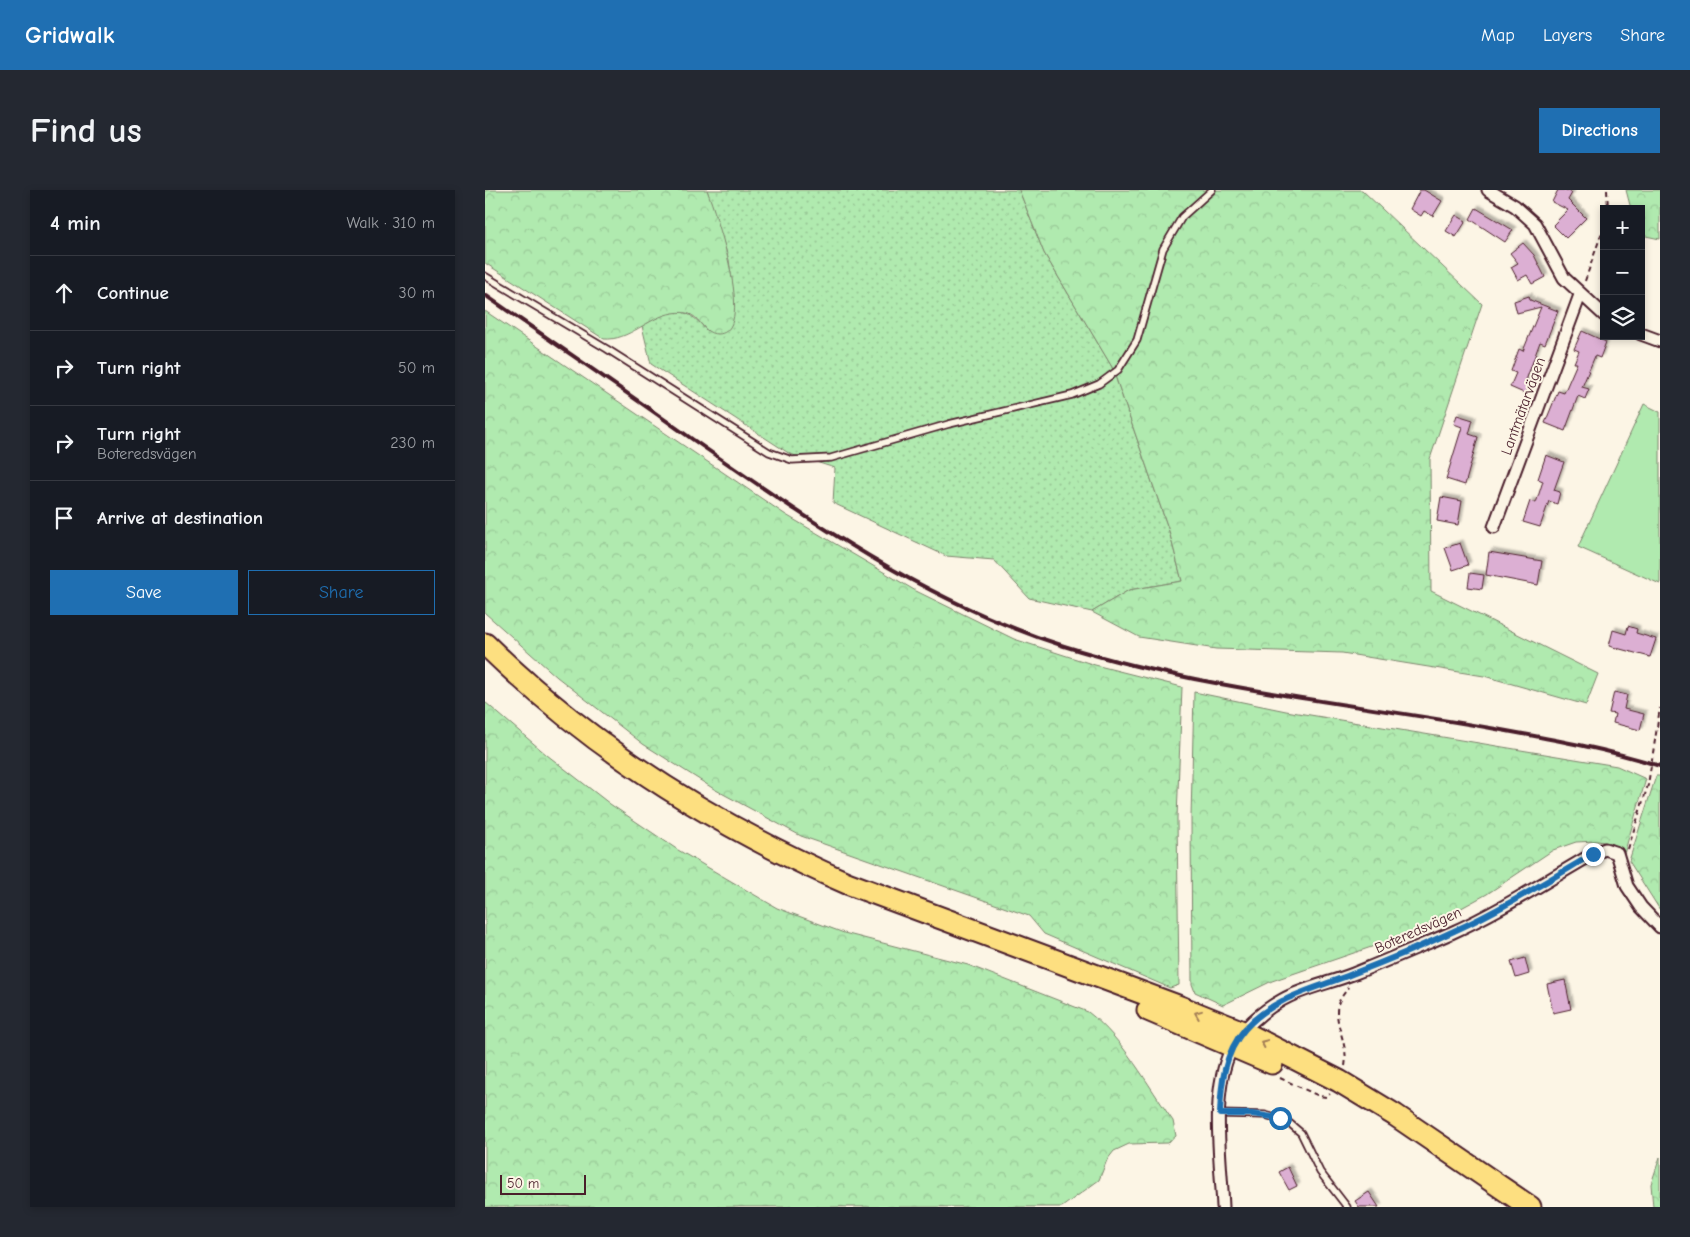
<!DOCTYPE html>
<meta charset="utf-8">
<style>
:root{--surface:#171b24;--page:#242831;--text:#f1f3f6;--muted:#9ea1a6;--line:#363941;--accent:#1f6fb2}
body{margin:0;font-family:"Comic Neue",sans-serif;background:var(--page);color:var(--text)}
.controls{position:absolute;right:15px;top:15px;display:grid;overflow:hidden;border-radius:0px;box-shadow:0 2px 8px #0003}
.controls button{width:45px;height:45px;display:grid;place-items:center;padding:0;border:0;border-bottom:1px solid var(--line);background:var(--surface);color:var(--text);font:25px sans-serif}
.scale{position:absolute;left:15px;bottom:12px;width:86px;box-sizing:border-box;padding-left:5px;border:2px solid #4a1f2b;border-top:0;font-size:14px;line-height:18px;white-space:nowrap;color:#4a1f2b;-webkit-text-stroke:4px #fcf5e5;paint-order:stroke}
.stop{position:absolute;width:15px;height:15px;margin:-11px;border:4px solid #1f6fb2;border-radius:50%;background:#fff}
.stop.end{background:#1f6fb2;border-color:#fff;box-shadow:0 1px 5px #0008}
.list{margin:0;padding:0;list-style:none}
h2{display:flex;justify-content:space-between;align-items:center;height:65px;margin:0;padding:0 20px;font-size:21px}
h2 small{font-size:16px;font-weight:400;color:var(--muted)}
.list li{display:grid;grid-template-columns:32px 1fr auto;gap:15px;align-items:center;box-sizing:border-box;height:75px;padding:0 20px;border-top:1px solid var(--line)}
.list b{display:block;font-size:19px;white-space:nowrap}
.list p{margin:0;font-size:16px;white-space:nowrap;color:var(--muted)}
.list em{font-size:16px;font-style:normal;color:var(--muted)}
.actions{display:flex;gap:10px;padding:15px 20px}
.actions a{flex:1;padding:11px 0;border:1px solid var(--accent);border-radius:0px;text-align:center;font-size:18px;color:var(--accent)}
.actions .main{background:var(--accent);color:#fff}
.icon{flex:none;width:28px;height:28px;fill:none;stroke:currentColor;stroke-width:2;stroke-linecap:round;stroke-linejoin:round}
.map{position:relative;flex:none;width:1175px;height:1017px;overflow:hidden;border-radius:0px}
header{display:flex;align-items:center;gap:30px;box-sizing:border-box;height:70px;padding:0 25px;background:var(--accent);color:#fff}
header strong{font-size:24px}
nav{display:flex;gap:28px;margin-inline-start:auto;font-size:18px}
.intro{display:flex;align-items:center;justify-content:space-between;box-sizing:border-box;height:120px;padding:0 30px}
h1{margin:0;font-size:35px}
.button{padding:12px 22px;border-radius:0px;background:var(--accent);color:#fff;font-size:18px;font-weight:700}
main{display:flex;gap:30px;padding:0 30px}
aside{flex:1;background:var(--surface);border-radius:0px;box-shadow:0 2px 8px #0003}
.map>svg:first-child{display:block}
</style>
<header>
<strong>Gridwalk</strong>
<nav><a>Map</a><a>Layers</a><a>Share</a></nav>
</header>
<div class="intro"><h1>Find us</h1><a class="button">Directions</a></div>
<main>
<aside>
<h2>4 min<small>Walk · 310 m</small></h2>
<ul class="list">
<li><svg class="icon" aria-label="ahead" viewBox="0 0 24 24"><path d="M12 20V5M6 11l6-6 6 6"/></svg><div><b>Continue</b></div><em>30 m</em></li>
<li><svg class="icon" aria-label="right" viewBox="0 0 24 24"><path d="M7 20v-9h11M14 6l5 5-5 5"/></svg><div><b>Turn right</b></div><em>50 m</em></li>
<li><svg class="icon" aria-label="right" viewBox="0 0 24 24"><path d="M7 20v-9h11M14 6l5 5-5 5"/></svg><div><b>Turn right</b><p>Boteredsvägen</p></div><em>230 m</em></li>
<li><svg class="icon" aria-label="arrive" viewBox="0 0 24 24"><path d="M6 21V4h12l-3 4 3 4H6"/></svg><div><b>Arrive at destination</b></div></li>
</ul>
<div class="actions"><a class="main">Save</a><a>Share</a></div>
</aside>
<div class="map">
<svg width="1175" height="1017" viewBox="0 0 1175 1017">
<defs>
<pattern id="grass-dots" width="8" height="8" patternUnits="userSpaceOnUse" patternTransform="scale(1.25)"><rect width="8" height="8" fill="#b0eaaf"/><path d="M2 2h.1M6 6h.1" fill="none" stroke="#99c897" stroke-width="1.8" stroke-linecap="round"/></pattern>
<pattern id="forest-crowns" width="20" height="18" patternUnits="userSpaceOnUse" patternTransform="scale(1.25)"><rect width="20" height="18" fill="#b0eaaf"/><path d="M2 6a3 3 0 1 1 6 0M12 15a3 3 0 1 1 6 0" fill="none" stroke="#99c897"/></pattern>
<filter id="shadow"><feDropShadow dx="3" dy="-3" stdDeviation="1" flood-color="#0004"/></filter>
</defs>
<rect width="100%" height="100%" fill="#fcf5e5"/>
<filter id="ink" filterUnits="userSpaceOnUse"><feTurbulence type="fractalNoise" baseFrequency=".02" numOctaves="2"/><feDisplacementMap in="SourceGraphic" scale="10" xChannelSelector="R" yChannelSelector="G"/><feConvolveMatrix kernelMatrix="1 2 1 2 8 2 1 2 1" color-interpolation-filters="sRGB"/></filter>
<g filter="url(#ink)">
<path fill="url(#grass-dots)" stroke="#7d846d" d="M222 0H534L559 63 627 177 684 341 697 391 644 400 607 422 544 408 509 370 461 366 348 313 350 278 305 264 166 174 157 136C184 120 200 113 221 140L248 99 244 70Z"/>
<path fill="url(#forest-crowns)" stroke="#7d846d" d="M0 0H222C229 19 273 143 233 144 213 144 218 118 188 123 163 127 144 151 119 149L0 73Z
M534 0H877L997 114 945 269 946 401 1113 484 1101 515 999 486 857 463 731 459 654 447 607 422 644 400 697 391 684 341 627 177 559 63Z
M1141 0H1175V49L1156 45V19H1146Z
M0 121 301 325 431 401 529 449 610 475 697 497 692 628 694 795 685 798 559 744 544 726 316 646 229 599 158 554 72 487 0 423Z
M709 502 801 521 1132 576 1161 589 1139 664 1126 653 1112 651 1091 652 1068 660 1002 704 936 740 787 791 738 815 710 802 707 794 706 628Z
M0 512 62 565 125 614 193 660 292 718 359 743 483 775 603 822C639 850 662 894 688 931L691 946 683 953 644 954 629 961 622 970 614 990 577 1017H0Z
M1171 586H1175V720L1144 671Z
M1175 967V1017H1168L1166 994Z"/>
<path fill="#b0eaaf" stroke="#7d846d" d="M1159 214 1175 222V394L1093 357Z"/>
<path fill="#dcafd3" stroke="#4a1f2b" filter="url(#shadow)" d="M935 0H939L957 11 948 26 939 21 936 26 925 19Z
M1073 0H1081L1087 3 1083 10 1101 28 1081 48 1068 35 1083 20 1067 12Z
M991 18 1028 40 1020 52 985 29Z
M971 25 981 31 971 47 961 41Z
M1038 53 1049 65 1060 87 1047 94 1042 85 1033 90 1026 77 1033 73 1025 63Z
M1044 106 1045 110 1073 121 1060 154 1055 152 1040 193 1045 195 1041 204 1025 197 1031 183 1026 181 1034 159 1038 161 1056 117 1032 123 1029 111Z
M1097 141 1121 152 1115 168 1110 166 1097 197 1104 199 1100 209 1093 206 1080 241 1060 233 1073 201 1079 203 1092 173H1089L1094 161 1089 159Z
M972 225 988 230 984 244 993 247 980 295 961 289 977 237 969 234Z
M1061 265 1079 272 1069 300 1075 302 1072 314 1064 311 1055 337 1038 332 1045 311 1051 313 1058 291 1053 289Z
M956 307 977 311 973 335 952 331Z
M975 353 983 375 968 380 960 358Z
M1004 362 1057 371 1053 395 1001 385Z
M985 383 999 385 997 399 983 397Z
M1143 436 1152 439 1151 443 1171 449 1165 467 1124 456 1128 440 1141 444Z
M1129 502 1142 505 1139 519 1159 524 1155 540 1128 533 1130 524 1124 523Z
M1040 768 1044 784 1031 788 1026 772Z
M1080 790 1086 819 1068 823 1062 794Z
M803 977 812 996 804 1000 794 982Z
M884 1002 894 1017H874L870 1011Z"/>
<g fill="none" stroke-linecap="round" stroke-linejoin="round">
<defs>
<path id="lane" d="M0 86 122 159 284 262 307 270 346 268 464 234 587 205 614 194 633 180 652 150 678 59 697 27 727 0
M735 924 780 925 802 931 816 943 835 982 862 1017"/>
<path id="street" d="M1003 0 1030 16 1050 34 1079 88 1119 125
M1156 144 1175 151
M1009 337 1095 105
M738 1017C736 970 725 902 746 860 756 839 777 821 797 810 818 798 845 793 868 784 901 771 933 757 966 743 1015 721 1061 691 1108 664L1120 659 1132 663 1142 696 1156 717 1175 737"/>
<path id="highway" d="M0 454C104 556 229 635 362 693L698 818 758 842 854 891 910 925 1045 1017
M663 820 787 873"/>
</defs>
<use href="#lane" stroke="#4a1f2b" stroke-width="9"/>
<use href="#street" stroke="#4a1f2b" stroke-width="15"/>
<use href="#highway" stroke="#4a1f2b" stroke-width="25"/>
<path stroke="#4a1f2b" stroke-width="2" stroke-dasharray="5 4" stroke-linecap="butt" d="M1122 0 1123 19
M1100 91 1119 36
M1143 659 1163 595 1175 518
M860 876C864 854 848 833 853 814 855 808 860 803 863 797
M795 888 834 906 841 907 845 904"/>
<use href="#lane" stroke="#fcf5e5" stroke-width="5.5"/>
<use href="#street" stroke="#fcf5e5" stroke-width="11"/>
<use href="#highway" stroke="#fddf80" stroke-width="21"/>
<path stroke="#4a1f2b" stroke-width="4" d="M0 105C69 153 139 200 207 249 323 330 443 413 579 456 719 500 867 513 1011 539 1066 549 1122 559 1175 576"/>
</g>
<defs><path id="oneway-chevron" d="M-2-3.5L2.5 0L-2 3.5" fill="none" stroke-width="1.6" stroke-linecap="round" stroke-linejoin="round" transform="scale(1.25)"/></defs>
<g stroke="#a47f56">
<use href="#oneway-chevron" transform="translate(713 824) rotate(-158)"/>
<use href="#oneway-chevron" transform="translate(779 853) rotate(-155)"/>
</g>
</g>
<g fill="none" stroke-linecap="round" stroke-linejoin="round" filter="url(#ink)">
<path stroke="#1f6fb2" stroke-width="6" d="M795 928 767 924H735C736 894 739 863 760 839 788 807 830 799 867 784 901 771 935 757 969 741 1017 719 1062 691 1108 664"/>
</g>
<g text-anchor="middle" stroke-width="4" stroke-linejoin="round" paint-order="stroke">
<g font-size="15" fill="#4a1f2b" stroke="#fcf5e5">
<text transform="translate(1038 216) rotate(-70)" y="5">Lantmätarvägen</text>
<text transform="translate(933 740) rotate(-24)" y="5">Boteredsvägen</text>
</g>
</g>
</svg>
<div class="controls">
<button>+</button>
<button>−</button>
<button><svg class="icon" aria-label="layers" viewBox="0 0 24 24"><path d="M12 4l9 5-9 5-9-5zM3 14l9 5 9-5"/></svg></button>
</div>
<div class="scale">50 m</div>
<div class="stop" style="left:795px;top:928px"></div>
<div class="stop end" style="left:1108px;top:664px"></div>
</div>
</main>
